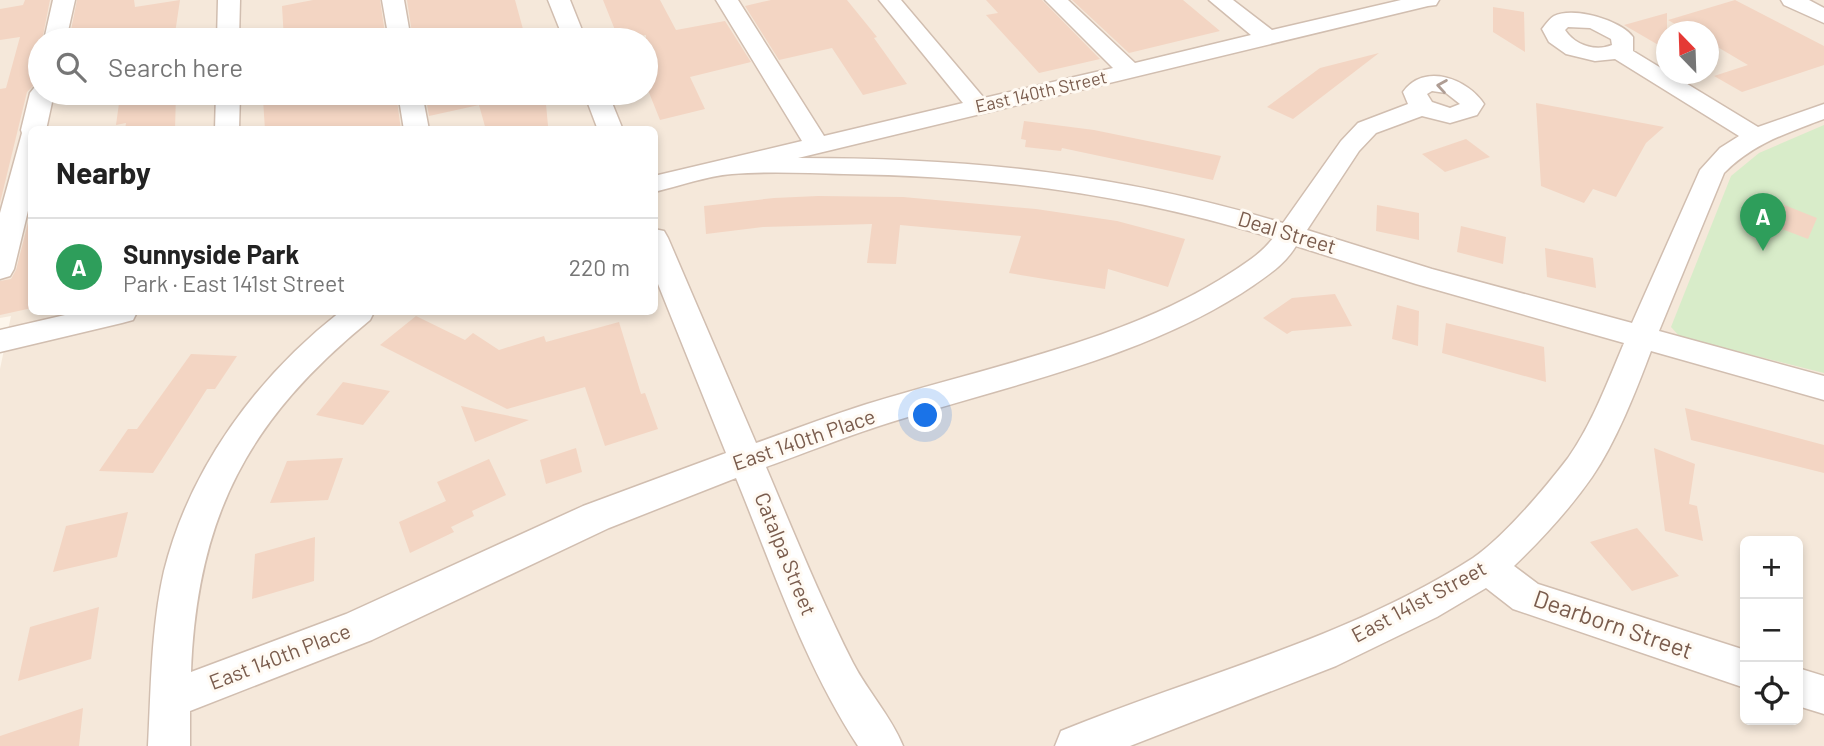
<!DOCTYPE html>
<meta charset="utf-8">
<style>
:root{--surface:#fff;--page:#f2f2f2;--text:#222;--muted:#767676;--line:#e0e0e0;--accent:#e76f51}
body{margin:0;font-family:Barlow,sans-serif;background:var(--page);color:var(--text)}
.controls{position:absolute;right:21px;bottom:21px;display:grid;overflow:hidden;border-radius:10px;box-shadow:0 4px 10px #0003}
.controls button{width:63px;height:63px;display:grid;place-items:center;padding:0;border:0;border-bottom:2px solid var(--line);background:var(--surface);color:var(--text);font:35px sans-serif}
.compass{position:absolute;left:1656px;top:21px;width:63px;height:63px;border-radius:50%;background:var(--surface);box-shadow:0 4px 10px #0003;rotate:337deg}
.you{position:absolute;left:926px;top:416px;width:24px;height:24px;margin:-18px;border:5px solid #fff;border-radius:50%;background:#1a73e8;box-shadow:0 0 0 10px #1a73e833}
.badge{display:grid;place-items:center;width:46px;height:46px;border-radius:50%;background:var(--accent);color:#fff;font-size:23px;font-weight:700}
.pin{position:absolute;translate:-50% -58px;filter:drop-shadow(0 2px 4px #0008)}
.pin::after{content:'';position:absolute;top:37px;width:24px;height:21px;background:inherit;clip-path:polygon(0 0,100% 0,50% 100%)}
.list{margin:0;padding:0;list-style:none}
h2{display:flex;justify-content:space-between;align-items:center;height:91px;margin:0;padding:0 28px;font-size:30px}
h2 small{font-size:23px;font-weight:400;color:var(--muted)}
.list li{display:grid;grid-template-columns:46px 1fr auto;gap:21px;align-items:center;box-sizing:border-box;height:98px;padding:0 28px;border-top:2px solid var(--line)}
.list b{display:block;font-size:26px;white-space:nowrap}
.list p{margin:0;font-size:23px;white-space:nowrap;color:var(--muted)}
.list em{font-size:23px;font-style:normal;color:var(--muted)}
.icon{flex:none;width:38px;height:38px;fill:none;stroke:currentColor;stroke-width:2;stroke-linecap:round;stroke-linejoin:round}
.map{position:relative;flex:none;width:1824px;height:746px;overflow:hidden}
.search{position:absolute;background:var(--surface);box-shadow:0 4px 10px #0003;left:28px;top:28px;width:630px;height:77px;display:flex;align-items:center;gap:18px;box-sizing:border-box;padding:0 24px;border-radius:38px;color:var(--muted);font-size:26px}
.panel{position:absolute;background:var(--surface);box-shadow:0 4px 10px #0003;left:28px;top:126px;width:630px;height:189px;border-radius:10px}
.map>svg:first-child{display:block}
</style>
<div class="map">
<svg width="1824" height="746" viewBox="0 0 1824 746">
<rect width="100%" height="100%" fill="#fdf6ec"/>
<path fill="#f5e8da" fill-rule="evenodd" d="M0 0H1824V746H0V369L11 316 0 318ZM1666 32H1708V74H1666ZM40 40H646V93H40ZM32 130H654V312H32ZM1745 541H1798V720H1745Z"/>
<path fill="#d8ecc9" d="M1824 125V373L1680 337 1671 327 1731 176 1759 153Z"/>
<path fill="#f3d5c3" d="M25 0H50L33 86 27 92 0 203V89L6 88 20 37 0 40V9L23 5Z
M77 0H134L135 7 180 0 174 40H69Z
M313 0H380L386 40H284L282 6Z
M407 0H515L526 40H413Z
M603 0H660L676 30 725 21 751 62 690 77 705 109 660 120 646 85V35L619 40Z
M771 0H847L877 37 874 38 907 84 863 95 832 48 779 60 745 6Z
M986 0H1042L1100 59 1039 73 986 15 998 13Z
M1072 0H1183L1220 31 1129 53Z
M1735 0 1824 46V65L1742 92 1714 76 1748 65 1709 42V32H1689L1668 20Z
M1493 7 1524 12 1525 52 1493 32Z
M1667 13V50L1624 25Z
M1379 53 1293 119 1267 107 1320 68Z
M133 93H176L175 130H125L126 123 116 125 120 96Z
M293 93H396L401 130H265L263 99Z
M425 93H545L548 126 535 130H486L479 105 429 116Z
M1536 103 1664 127 1646 143 1616 197 1593 189 1584 203 1541 186Z
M1024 121 1094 130 1221 156 1213 180 1062 148 1061 151 1025 147 1026 140 1021 139Z
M1466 139 1490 157 1445 172 1422 154Z
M818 196 903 197 1036 209 1117 221 1185 239 1168 287 1108 269 1105 289 1009 273 1021 236 900 225 896 264 867 263 872 224 763 227 706 234 704 206 774 198Z
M1764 197 1817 218 1808 239 1753 218Z
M1377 205 1419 213V240L1376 231Z
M32 207V308L0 315V281L11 279 16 270Z
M1461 226 1506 237 1503 264 1457 252Z
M1545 248 1593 258 1596 288 1547 277Z
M1335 294 1352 326 1292 331 1287 334 1263 318 1292 298Z
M1397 305 1419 311 1418 346 1392 339Z
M416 316 465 340 473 333 499 350 544 336 546 342 619 322 641 394 645 393 658 429 605 446 585 387 507 409 380 345Z
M1446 323 1544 347 1546 382 1442 353Z
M191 354 237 356 215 389H207L153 473 99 471 128 429H137Z
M343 382 390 391 363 425 316 415Z
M461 406 529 420 475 442Z
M1685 408 1824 445V473L1691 440Z
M576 448 582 472 546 484 540 460Z
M1654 448 1695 464 1689 504 1697 506 1703 541 1665 531Z
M343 458 328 500 270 503 287 461Z
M489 459 506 495 472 511 474 516 451 527 454 532 410 553 399 522 446 501 437 482Z
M128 512 117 557 53 572 66 526Z
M1637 528 1679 576 1632 591 1590 542Z
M315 537 314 581 252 599 255 554Z
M99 607 91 659 18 681 30 627Z
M83 708 79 746H0V736Z"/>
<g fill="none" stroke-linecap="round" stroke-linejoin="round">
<defs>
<path id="minor" d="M53 0H75L66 40H44Z
M218 0H240L239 40H217Z
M382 0H404L411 40H389Z
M548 0H570L586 40H564Z
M716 0H738L824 136 963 103 879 0H901L984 98 1113 68 1045 0H1068L1135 63 1251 35 1209 0H1233L1272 30 1401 0H1439L1436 5 1428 6 798 158C970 158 1117 173 1283 223L1341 141 1358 123 1408 104 1403 92C1424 62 1468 79 1484 104L1477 115 1450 123 1422 116 1376 133 1359 151 1307 230 1432 269 1632 323 1700 170 1720 148 1739 136 1615 59 1595 61 1566 54 1549 42 1542 29C1545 25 1549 19 1554 16 1573 6 1621 20 1633 37V51L1758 127 1824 104V119C1785 134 1754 143 1724 173L1659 331 1824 376V400L1651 351C1636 391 1616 442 1592 477 1569 510 1542 539 1514 566L1538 584 1745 650V688L1513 609 1486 588 1437 617 1336 666 1130 746H1055L1061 731C1198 675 1347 639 1473 558 1504 537 1545 488 1568 458 1592 424 1608 381 1624 343L1416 284 1296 246C1285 264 1271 273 1254 285 1146 359 999 387 876 427 839 439 803 454 766 467 794 533 821 600 853 663 868 692 891 716 903 746H858C804 664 773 568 736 478L609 528 372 640 190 711V746H148C151 688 151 628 164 571 190 467 257 377 340 312H374L370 320C249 419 197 515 191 672L346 614 583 506 726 453 654 274V229L664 231 668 238 756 443C793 430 829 416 867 404 985 367 1127 341 1232 272 1247 262 1262 253 1273 238 1130 194 993 176 844 174 807 173 768 171 732 174 707 176 679 186 654 192V176L802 141ZM1568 27 1590 28 1611 39 1612 45C1595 52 1575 45 1565 30ZM1432 91 1446 93 1460 104 1450 108 1432 102 1427 94Z
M1781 0H1809L1824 8V23L1784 5Z
M40 86V93H54L46 130H32V194L14 269 10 276 0 279V213L22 133 21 130 30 93 34 88Z
M216 93H240L239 130H215Z
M398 93H422L429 130H404Z
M584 93H608L623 130H598Z
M78 312H137L133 320 122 323 0 352V330Z
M1798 668 1824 676V714L1798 706Z"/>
</defs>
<use href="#minor" stroke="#d1beb0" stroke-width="3"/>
<use href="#minor" fill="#fff" fill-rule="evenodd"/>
</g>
<defs><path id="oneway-chevron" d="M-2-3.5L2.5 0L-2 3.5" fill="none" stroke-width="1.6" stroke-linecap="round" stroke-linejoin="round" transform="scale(1.75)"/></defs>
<use stroke="#af9d94" href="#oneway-chevron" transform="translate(1442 86) rotate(-171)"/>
<g text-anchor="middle" stroke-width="6" stroke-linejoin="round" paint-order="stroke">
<g font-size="18" fill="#7a5c4d" stroke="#fffaf3">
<text transform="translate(1041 92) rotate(-13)" y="6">East 140th Street</text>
</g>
<g font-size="21" fill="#7a5c4d" stroke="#fffaf3">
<text transform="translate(1287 233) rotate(17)" y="7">Deal Street</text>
<text transform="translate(804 440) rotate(-19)" y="7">East 140th Place</text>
<text transform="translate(785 554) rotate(68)" y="7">Catalpa Street</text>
<text transform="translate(1419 602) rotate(-28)" y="7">East 141st Street</text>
<text transform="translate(280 657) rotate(-21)" y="7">East 140th Place</text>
</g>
<g font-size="24" fill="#7a5c4d" stroke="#fffaf3">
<text transform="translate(1613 625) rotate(19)" y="8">Dearborn Street</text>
</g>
</g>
</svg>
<div class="controls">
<button>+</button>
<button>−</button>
<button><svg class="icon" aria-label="locate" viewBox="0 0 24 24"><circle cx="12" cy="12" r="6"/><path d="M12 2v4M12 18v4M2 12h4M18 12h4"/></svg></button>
</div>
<svg class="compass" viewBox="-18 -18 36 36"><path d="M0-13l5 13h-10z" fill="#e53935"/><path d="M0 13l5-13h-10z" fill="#767676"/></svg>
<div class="you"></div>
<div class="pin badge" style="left:1763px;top:251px;background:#2e9e5b">A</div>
<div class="search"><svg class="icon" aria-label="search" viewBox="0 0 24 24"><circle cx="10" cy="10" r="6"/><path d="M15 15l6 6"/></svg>Search here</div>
<section class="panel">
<h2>Nearby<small></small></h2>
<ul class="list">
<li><span class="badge" style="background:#2e9e5b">A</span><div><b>Sunnyside Park</b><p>Park · East 141st Street</p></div><em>220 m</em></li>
</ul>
</section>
</div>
